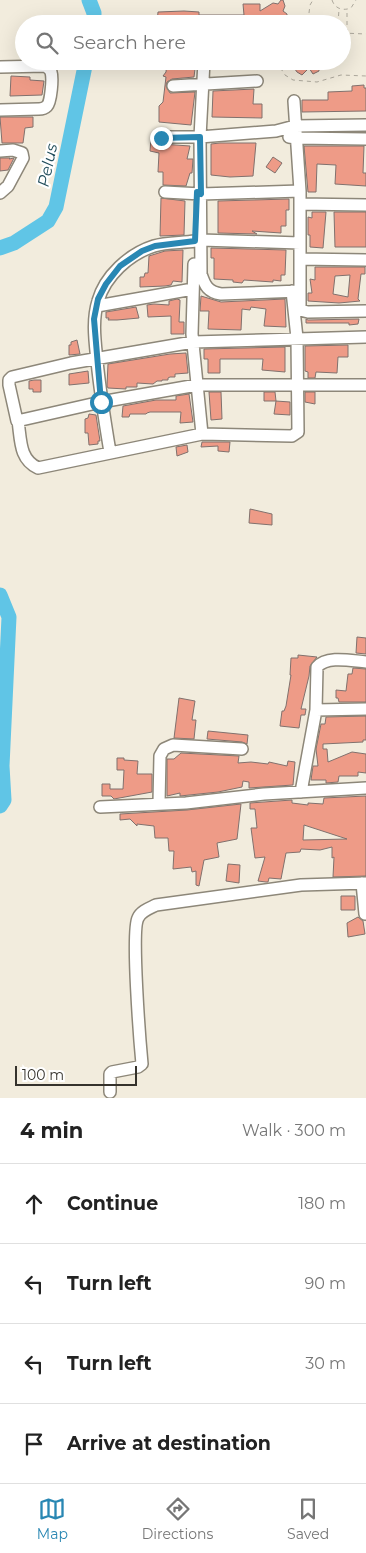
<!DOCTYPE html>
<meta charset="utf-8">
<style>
:root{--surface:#fff;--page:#f6f6f6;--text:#222;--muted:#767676;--line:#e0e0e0;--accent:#2987b3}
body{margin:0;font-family:Montserrat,sans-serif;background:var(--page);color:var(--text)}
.scale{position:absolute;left:15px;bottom:12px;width:122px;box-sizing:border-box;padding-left:5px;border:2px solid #35322c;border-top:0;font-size:14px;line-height:18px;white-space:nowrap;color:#35322c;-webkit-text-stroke:4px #fff;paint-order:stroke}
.stop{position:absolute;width:15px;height:15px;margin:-11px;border:4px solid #2987b3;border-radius:50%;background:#fff}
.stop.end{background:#2987b3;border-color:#fff;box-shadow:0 1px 5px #0008}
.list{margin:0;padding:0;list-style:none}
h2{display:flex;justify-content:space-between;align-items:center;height:65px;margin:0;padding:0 20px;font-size:21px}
h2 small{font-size:16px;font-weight:400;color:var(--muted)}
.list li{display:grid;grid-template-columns:32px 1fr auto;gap:15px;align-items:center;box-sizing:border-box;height:80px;padding:0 20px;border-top:1px solid var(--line)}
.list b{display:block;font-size:19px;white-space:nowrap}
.list em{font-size:16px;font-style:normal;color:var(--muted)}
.icon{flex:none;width:28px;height:28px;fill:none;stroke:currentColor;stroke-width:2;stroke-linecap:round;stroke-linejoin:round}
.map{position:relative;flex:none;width:366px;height:1098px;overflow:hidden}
.search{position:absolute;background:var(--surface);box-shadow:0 5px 20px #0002;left:15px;right:15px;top:15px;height:55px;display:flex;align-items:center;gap:12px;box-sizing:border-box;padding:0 18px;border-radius:28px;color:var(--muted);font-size:19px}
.sheet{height:385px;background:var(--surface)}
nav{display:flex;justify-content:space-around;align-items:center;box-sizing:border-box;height:70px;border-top:1px solid var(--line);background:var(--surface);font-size:14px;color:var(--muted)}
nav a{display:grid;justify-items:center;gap:2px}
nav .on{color:var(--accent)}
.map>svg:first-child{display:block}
</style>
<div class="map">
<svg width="366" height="1098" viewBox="0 0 366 1098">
<rect width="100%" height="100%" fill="#f2ecdd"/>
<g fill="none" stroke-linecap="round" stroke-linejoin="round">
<path stroke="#60c5e6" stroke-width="15" d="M89 0 94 13V24
M0 248 14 243 48 221 56 207 86 61
M0 595 9 617 2 766 4 800 0 806"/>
</g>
<path fill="#ee9b87" stroke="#81716d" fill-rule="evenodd" d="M281 0H283L285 6 283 11 287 14V21H274V23L250 24 157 23 158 12 184 11 199 12V15H244L243 4H260V11L273 3 278 4Z
M167 61H196L194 77 172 79 167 82 166 86 170 93 195 92 191 125 159 122V106L163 102 166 77 163 76 166 72Z
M211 61H253L252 68H213L211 67Z
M297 61H318L319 71 313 74 309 68 302 75 297 72 292 65Z
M11 76 30 77V80L44 81 42 95 10 96Z
M364 85V88H366V111L302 112V100H328V92L352 91V86Z
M254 89 253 104H262V118L212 117 213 91Z
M0 117H33V127L25 128 23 143H2Z
M151 138 161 144 190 146 187 159H193L192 173H190L186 186 163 185V172H158L159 153 150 151Z
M220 143H256L253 176 230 177 211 175V144Z
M304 146H364L363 173H366V186L335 184 336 165 317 164 316 192H308Z
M273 157 282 163 275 173 266 167Z
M0 158H10L9 159 14 158 8 170 0 171Z
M161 198 185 201 184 235 160 236Z
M289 199V210H286V226H281V233L252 231 257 234 218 233V201Z
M312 212H326L323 248 310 247V235H308V217L312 218Z
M334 212H366V247H335Z
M211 248 286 250 285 275H281V281L273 280V282L244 280 242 283 233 282V280L214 279V258H211Z
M183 250 182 282 173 281 171 285 165 286 140 287V277H144L145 273H148L149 256 165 251Z
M315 267H365V274H361L358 299 360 301 339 303 308 301V293H312L310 279 315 280ZM350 275 348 297 333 294 335 276Z
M201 296 221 302 285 299 286 327 264 326 266 309 251 307 250 310 242 309 241 330 208 329 209 311H200Z
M177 299 180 300V302L179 322H184V334H171V316L148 317 147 305 154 304 169 305V301Z
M136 307 139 318 117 320H108L109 318H106V312Z
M306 319 308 320 359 319 358 324 349 325V323H306Z
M77 340 80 354 69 355V345H71V342Z
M348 345V357H338L337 373 316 372 315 378H308V372L305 371V346Z
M285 347V372L262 370 263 359H220V373H208V359H204V349Z
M186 353 188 373 175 374V377H170L168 378V380H162V381H157L153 384 137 383V387H126V389L108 388 107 386 108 364 170 354Z
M88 371 89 383 69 385V374Z
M34 380H41V392H33V389H29V381Z
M209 392H221L222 419 211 420Z
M264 392H275L276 401H264Z
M305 392H315V404L305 402Z
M189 394 193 422 180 423 181 412H150L147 413 146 414H130L129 417H122L123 406 156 400H176V396Z
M276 401 290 402V415L274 414Z
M89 414 96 415 100 441H98V444L89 445 88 433H85V419L88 418Z
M202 442H230L229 452 218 451V446L201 447Z
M187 445 188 452 177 456 176 447Z
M250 509 272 514V525L249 523Z
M357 637 366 638V654L356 653Z
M298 655 317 657 310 666 309 676 301 709H306L305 715H301L299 728 280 726 282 711H284L286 706 291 675H290L291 658H298Z
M353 668 366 669V702H339L338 698H336V690L346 691 348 674H352Z
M179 698 195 701 192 720H196L194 739 174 738Z
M366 716V740H363V742L323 744V749H327L328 762 352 752 366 754V773L358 772V776H339L338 782 326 783V780H311L313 766H318L316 749 321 724H325L326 717Z
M208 731 248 735 247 744 242 742 207 739Z
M181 753 239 756 238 763 251 762 268 764 269 762 287 766 288 761 295 762 293 785 249 788V782L243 781 242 787 218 792 180 796V793L167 796V759H174Z
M117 758H124V760L138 761 137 774H152V792L114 799 111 796H102V784H110V789H123L124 770H117Z
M366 796V876L333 877 334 857 332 858V847L320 850 301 849 300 852 286 853 281 879 269 878 268 882H266L258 881 265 857 255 858 251 828H257L255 809H250V803L292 800V803L308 805V803L323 804 324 798ZM304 825 347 839 303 840Z
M241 804 237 839 217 843 219 857 204 860 199 886 196 885V871L192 872 191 867 173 869 174 851H169L168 838H155L154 826 137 824V826L130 819 120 820V814L187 810Z
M228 864 240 865 239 883 226 881Z
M341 896H355V910H341Z
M358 917 363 921 365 934 348 937 347 923Z"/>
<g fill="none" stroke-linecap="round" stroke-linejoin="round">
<defs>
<path id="minor" d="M204 61 200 137 201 274C205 286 208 292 221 294L300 291
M0 67 45 66C48 68 50 69 51 72 53 78 51 102 47 106 45 108 42 109 39 109L0 110
M173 86 257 81
M294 101 300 191V310L308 312 366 311
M161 137H200L276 131 295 126 366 125
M289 137 296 138 366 139
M0 151 13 150 22 153 23 158 8 186 0 193
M165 192 201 194 300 191
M300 204 366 205
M201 240 300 243
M300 259 366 260
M194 264 192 334 202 434
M97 306 193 289
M366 337 193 342 71 363 12 377 9 380V385L17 421 101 402 197 385H366
M18 421C21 440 19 459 38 468L202 434 292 436 298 432 297 338 292 291
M110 452C105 422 100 392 97 361 95 341 92 320 98 301 105 276 129 254 154 246 166 242 182 243 195 241
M316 710 366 709
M301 792 316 710 317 667C327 655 352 661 366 662
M159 803 160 756 164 749 173 745 242 749
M100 807 186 803 264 794 366 788
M362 883 365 914
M110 1092V1074L112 1072 138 1067 142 1064C140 1043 131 931 138 918 141 911 150 908 156 905L301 885 366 883"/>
</defs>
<use href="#minor" stroke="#8d8779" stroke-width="14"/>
<path stroke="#ada89c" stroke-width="1" stroke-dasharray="4 4" stroke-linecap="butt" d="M332 0C335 9 343 11 351 8L356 0
M308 21 310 5 313 0
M298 24 308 21 321 24
M338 24 339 9
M342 33 366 34
M347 33V10
M276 61 285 75 293 80 317 82 341 75 366 76"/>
<use href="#minor" stroke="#fff" stroke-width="11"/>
</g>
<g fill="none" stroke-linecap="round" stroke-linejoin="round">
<path stroke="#2987b3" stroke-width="6" d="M101 402 94 319 98 299 106 284 120 266 142 251 155 246 195 241 197 192 201 194 200 137 161 138"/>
</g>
<g text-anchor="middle" stroke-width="4.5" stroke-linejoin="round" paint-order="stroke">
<g font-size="16" font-style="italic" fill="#204c5a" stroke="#fff">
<text transform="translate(47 165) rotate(-78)" y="6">Pelus</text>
</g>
</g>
</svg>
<div class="scale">100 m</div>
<div class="stop" style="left:101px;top:402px"></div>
<div class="stop end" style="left:161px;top:138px"></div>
<div class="search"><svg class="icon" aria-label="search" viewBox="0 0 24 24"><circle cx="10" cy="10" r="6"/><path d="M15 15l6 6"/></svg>Search here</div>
</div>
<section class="sheet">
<h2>4 min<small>Walk · 300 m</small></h2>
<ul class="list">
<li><svg class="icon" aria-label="ahead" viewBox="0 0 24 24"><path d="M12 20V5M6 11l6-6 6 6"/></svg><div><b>Continue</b></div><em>180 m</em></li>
<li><svg class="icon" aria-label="left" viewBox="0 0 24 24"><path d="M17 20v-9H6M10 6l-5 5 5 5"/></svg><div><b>Turn left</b></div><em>90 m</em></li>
<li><svg class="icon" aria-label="left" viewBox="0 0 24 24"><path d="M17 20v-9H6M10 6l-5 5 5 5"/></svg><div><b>Turn left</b></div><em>30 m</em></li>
<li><svg class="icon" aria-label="arrive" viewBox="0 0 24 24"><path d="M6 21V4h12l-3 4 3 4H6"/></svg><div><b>Arrive at destination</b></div></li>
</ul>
</section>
<nav>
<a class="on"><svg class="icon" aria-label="map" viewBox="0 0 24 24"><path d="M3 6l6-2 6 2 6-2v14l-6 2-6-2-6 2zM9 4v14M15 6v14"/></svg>Map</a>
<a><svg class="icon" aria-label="directions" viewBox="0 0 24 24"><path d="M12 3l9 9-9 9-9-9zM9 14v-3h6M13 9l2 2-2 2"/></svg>Directions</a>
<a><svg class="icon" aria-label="saved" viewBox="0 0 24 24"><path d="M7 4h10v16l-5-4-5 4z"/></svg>Saved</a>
</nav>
